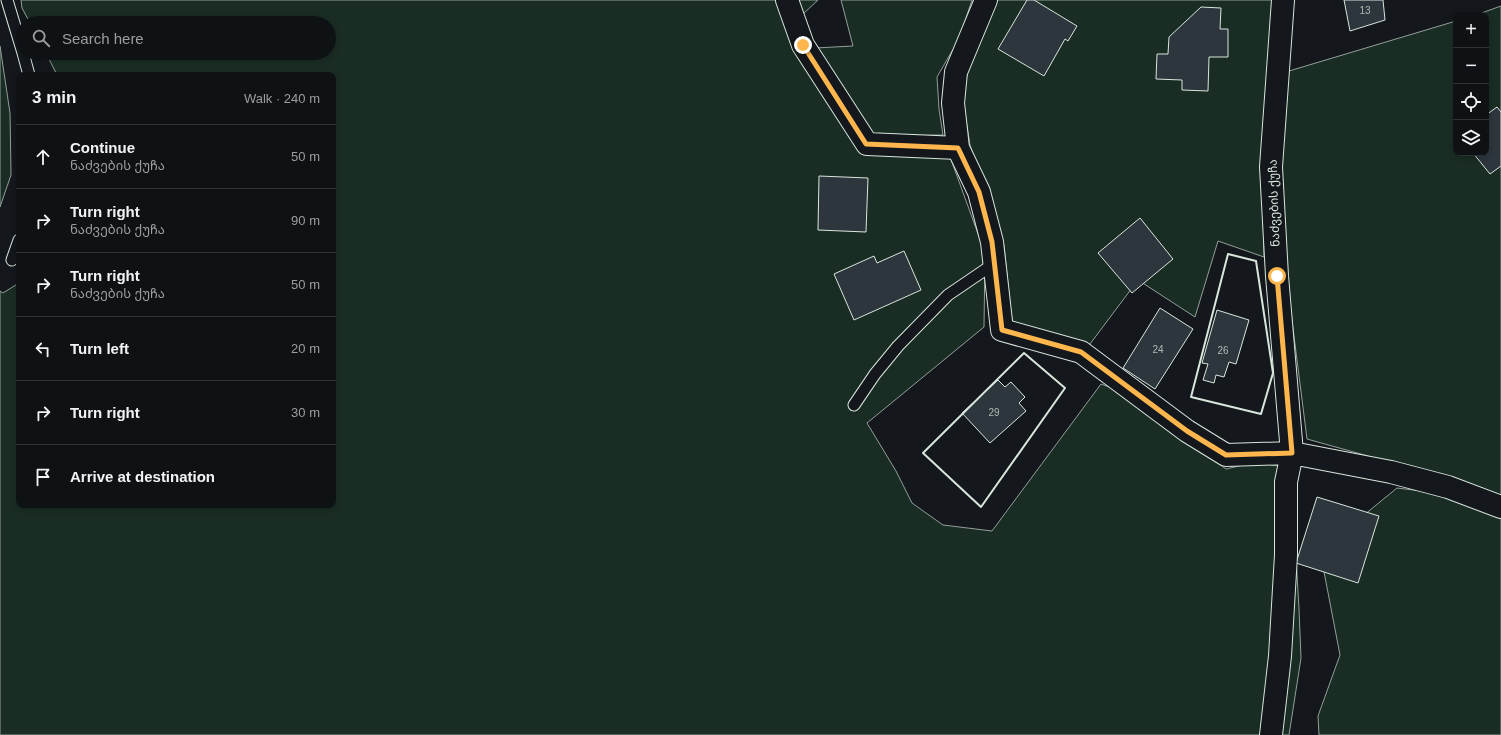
<!DOCTYPE html>
<meta charset="utf-8">
<style>
:root{--surface:#0f1215;--page:#181b1e;--text:#f1f3f6;--muted:#9b9ea0;--line:#2f3234}
body{margin:0;font-family:Arial,"Noto Sans Georgian",sans-serif;background:var(--page);color:var(--text)}
.controls{position:absolute;right:12px;top:12px;display:grid;overflow:hidden;border-radius:8px;box-shadow:0 2px 6px #0003}
.controls button{width:36px;height:36px;display:grid;place-items:center;padding:0;border:0;border-bottom:1px solid var(--line);background:var(--surface);color:var(--text);font:20px sans-serif}
.stop{position:absolute;width:12px;height:12px;margin:-9px;border:3px solid #ffb74d;border-radius:50%;background:#fff}
.stop.end{background:#ffb74d;border-color:#fff;box-shadow:0 1px 4px #0008}
.list{margin:0;padding:0;list-style:none}
h2{display:flex;justify-content:space-between;align-items:center;height:52px;margin:0;padding:0 16px;font-size:17px}
h2 small{font-size:13px;font-weight:400;color:var(--muted)}
.list li{display:grid;grid-template-columns:26px 1fr auto;gap:12px;align-items:center;box-sizing:border-box;height:64px;padding:0 16px;border-top:1px solid var(--line)}
.list b{display:block;font-size:15px;white-space:nowrap}
.list p{margin:0;font-size:13px;white-space:nowrap;color:var(--muted)}
.list em{font-size:13px;font-style:normal;color:var(--muted)}
.icon{flex:none;width:22px;height:22px;fill:none;stroke:currentColor;stroke-width:2;stroke-linecap:round;stroke-linejoin:round}
.map{position:relative;flex:none;width:1501px;height:735px;overflow:hidden}
.search{position:absolute;background:var(--surface);box-shadow:0 2px 6px #0003;left:16px;top:16px;width:320px;height:44px;display:flex;align-items:center;gap:10px;box-sizing:border-box;padding:0 14px;border-radius:22px;color:var(--muted);font-size:15px}
.panel{position:absolute;background:var(--surface);box-shadow:0 2px 6px #0003;left:16px;top:72px;width:320px;height:436px;border-radius:8px}
.map>svg:first-child{display:block}
</style>
<div class="map">
<svg width="1501" height="735" viewBox="0 0 1501 735">
<rect width="100%" height="100%" fill="#14181c"/>
<path fill="#1a2d24" stroke="#939e99" d="M21 0H779L869 153 949 154 985 253 984 327 867 423 896 471 912 503 943 525 992 531 1101 384 1123 392 1226 469 1277 457 1294 522 1299 609 1301 658 1289 735H0V291L3 293 19 283V505H333V75H57L46 53H329V23H30L22 8Z
M797 0H818L802 15Z
M841 0H972L959 39 937 77 939 109 943 135 873 136 815 48 853 46Z
M997 0H1274L1262 176 1264 257 1218 241 1195 317 1138 280 1087 348 1012 322 1004 245 970 145 962 93 968 72Z
M1501 6V498L1454 480 1307 439 1284 257 1279 162 1289 71 1456 21V153H1486V15H1476Z
M0 46 10 113 11 175 0 207Z
M1397 488 1446 494 1501 519V735H1319L1318 716 1340 655 1320 551Z"/>
<path fill="#2c363c" stroke="#d8e6dc" d="M1027 0H1034L1077 26 1068 41 1065 39 1044 76 998 49Z
M1344 0H1383L1385 20 1350 31Z
M1201 7 1221 8 1220 29H1228V57H1209L1208 91 1182 90V80L1156 79 1157 54H1168L1169 37Z
M1497 107 1501 112V166L1490 174 1473 153H1486V115Z
M819 176 868 178 866 232 818 230Z
M1140 218 1173 259 1132 293 1098 253Z
M904 251 921 290 854 320 834 274 874 256 877 263Z
M1160 308 1193 329 1155 389 1123 368Z
M1217 310 1249 320 1236 364 1229 362 1224 377 1216 375 1214 383 1203 380 1208 364 1202 363Z
M998 380 1005 387 1011 382 1025 397 1019 403 1026 411 990 443 962 413Z
M1317 497 1379 516 1358 583 1296 563Z"/>
<g fill="none" stroke-linecap="round" stroke-linejoin="round">
<defs>
<path id="service" d="M7 0 23 53
M23 53 29 75
M12 260 19 240
M854 405 875 374 898 346 948 295 995 263"/>
<path id="minor" d="M787 0 803 45 867 144 958 148
M986 0 956 72 953 103 958 148 979 192 992 242 1002 330 1081 352 1187 431 1226 455 1292 453 1391 472 1448 487 1501 507
M1271 735 1280 656 1286 555V482L1292 453 1277 276 1271 167 1283 0"/>
</defs>
<use href="#service" stroke="#d8e6dc" stroke-width="13"/>
<use href="#minor" stroke="#d8e6dc" stroke-width="24"/>
<use href="#service" stroke="#14181c" stroke-width="11"/>
<use href="#minor" stroke="#14181c" stroke-width="22"/>
<path stroke="#d8e6dc" stroke-width="2" d="M1228 254 1256 261 1273 373 1261 414 1191 397Z
M1024 353 1065 388 981 507 923 453Z"/>
</g>
<g fill="none" stroke-linecap="round" stroke-linejoin="round">
<path stroke="#ffb74d" stroke-width="5" d="M803 45 866 144 958 148 979 192 992 242 1002 330 1081 352 1187 431 1226 455 1292 453 1277 276"/>
</g>
<g text-anchor="middle" stroke-width="3" stroke-linejoin="round" paint-order="stroke">
<g font-size="10" fill="#adbab4">
<text x="1365" y="14">13</text>
<text x="1158" y="353">24</text>
<text x="1223" y="354">26</text>
<text x="994" y="416">29</text>
</g>
<g font-size="12" fill="#d8e6dc" stroke="#14181c">
<text transform="translate(1274 203) rotate(-92)" y="4">ნაძვების ქუჩა</text>
</g>
</g>
</svg>
<div class="controls">
<button>+</button>
<button>−</button>
<button><svg class="icon" aria-label="locate" viewBox="0 0 24 24"><circle cx="12" cy="12" r="6"/><path d="M12 2v4M12 18v4M2 12h4M18 12h4"/></svg></button>
<button><svg class="icon" aria-label="layers" viewBox="0 0 24 24"><path d="M12 4l9 5-9 5-9-5zM3 14l9 5 9-5"/></svg></button>
</div>
<div class="stop" style="left:1277px;top:276px"></div>
<div class="stop end" style="left:803px;top:45px"></div>
<div class="search"><svg class="icon" aria-label="search" viewBox="0 0 24 24"><circle cx="10" cy="10" r="6"/><path d="M15 15l6 6"/></svg>Search here</div>
<section class="panel">
<h2>3 min<small>Walk · 240 m</small></h2>
<ul class="list">
<li><svg class="icon" aria-label="ahead" viewBox="0 0 24 24"><path d="M12 20V5M6 11l6-6 6 6"/></svg><div><b>Continue</b><p>ნაძვების ქუჩა</p></div><em>50 m</em></li>
<li><svg class="icon" aria-label="right" viewBox="0 0 24 24"><path d="M7 20v-9h11M14 6l5 5-5 5"/></svg><div><b>Turn right</b><p>ნაძვების ქუჩა</p></div><em>90 m</em></li>
<li><svg class="icon" aria-label="right" viewBox="0 0 24 24"><path d="M7 20v-9h11M14 6l5 5-5 5"/></svg><div><b>Turn right</b><p>ნაძვების ქუჩა</p></div><em>50 m</em></li>
<li><svg class="icon" aria-label="left" viewBox="0 0 24 24"><path d="M17 20v-9H6M10 6l-5 5 5 5"/></svg><div><b>Turn left</b></div><em>20 m</em></li>
<li><svg class="icon" aria-label="right" viewBox="0 0 24 24"><path d="M7 20v-9h11M14 6l5 5-5 5"/></svg><div><b>Turn right</b></div><em>30 m</em></li>
<li><svg class="icon" aria-label="arrive" viewBox="0 0 24 24"><path d="M6 21V4h12l-3 4 3 4H6"/></svg><div><b>Arrive at destination</b></div></li>
</ul>
</section>
</div>
